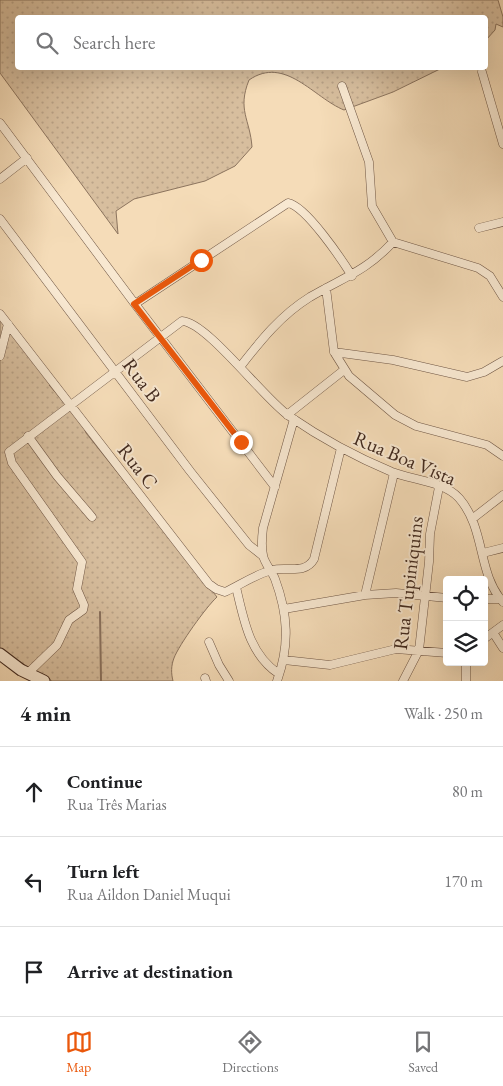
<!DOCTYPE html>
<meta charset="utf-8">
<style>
:root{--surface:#fff;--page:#f2f2f2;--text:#202124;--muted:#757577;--line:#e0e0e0;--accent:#ea580c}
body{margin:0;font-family:"EB Garamond",serif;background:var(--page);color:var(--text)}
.controls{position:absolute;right:15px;bottom:15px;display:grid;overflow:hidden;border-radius:5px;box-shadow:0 5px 20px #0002}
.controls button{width:45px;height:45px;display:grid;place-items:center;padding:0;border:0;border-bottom:1px solid var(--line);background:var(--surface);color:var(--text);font:25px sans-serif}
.stop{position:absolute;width:15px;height:15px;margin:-11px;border:4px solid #ea580c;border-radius:50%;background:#fff}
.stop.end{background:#ea580c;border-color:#fff;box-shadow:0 1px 5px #0008}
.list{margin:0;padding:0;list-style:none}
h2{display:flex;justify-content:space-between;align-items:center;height:65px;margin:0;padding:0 20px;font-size:21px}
h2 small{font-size:16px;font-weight:400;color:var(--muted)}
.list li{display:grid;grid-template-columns:32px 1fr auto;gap:15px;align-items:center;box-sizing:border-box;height:90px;padding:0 20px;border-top:1px solid var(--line)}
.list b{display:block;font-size:19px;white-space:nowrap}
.list p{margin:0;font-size:16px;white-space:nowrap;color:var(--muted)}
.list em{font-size:16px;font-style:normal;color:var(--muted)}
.icon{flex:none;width:28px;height:28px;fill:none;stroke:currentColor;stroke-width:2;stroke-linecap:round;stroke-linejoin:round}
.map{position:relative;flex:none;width:503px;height:681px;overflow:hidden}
.search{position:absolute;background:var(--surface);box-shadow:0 5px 20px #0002;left:15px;right:15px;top:15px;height:55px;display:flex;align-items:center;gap:12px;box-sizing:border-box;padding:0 18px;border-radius:5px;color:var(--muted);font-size:19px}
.sheet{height:335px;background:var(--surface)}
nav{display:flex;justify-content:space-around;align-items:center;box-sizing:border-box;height:70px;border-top:1px solid var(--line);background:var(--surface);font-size:14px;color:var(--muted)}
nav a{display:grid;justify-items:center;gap:2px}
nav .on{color:var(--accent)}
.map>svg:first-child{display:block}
</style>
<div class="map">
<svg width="503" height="681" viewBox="0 0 503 681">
<defs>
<pattern id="grass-dots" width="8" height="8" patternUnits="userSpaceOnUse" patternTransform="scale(1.25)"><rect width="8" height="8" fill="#d7be9e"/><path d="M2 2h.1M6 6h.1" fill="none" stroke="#baa388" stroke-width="1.8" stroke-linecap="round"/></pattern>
</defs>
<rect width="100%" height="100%" fill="#f5dcb8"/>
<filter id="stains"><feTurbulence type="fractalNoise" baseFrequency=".004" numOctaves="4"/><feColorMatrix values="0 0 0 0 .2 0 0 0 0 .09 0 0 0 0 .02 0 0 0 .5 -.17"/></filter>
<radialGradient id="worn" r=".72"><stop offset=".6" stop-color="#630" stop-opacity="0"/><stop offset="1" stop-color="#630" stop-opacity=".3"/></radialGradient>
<path fill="url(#grass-dots)" stroke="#8c745e" d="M0 0H498L503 17V27L496 24 495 30 486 40V18H18V68H442L393 92 344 110C314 98 285 55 249 80 237 110 250 119 252 147L235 166 205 181 134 199 116 211 118 234 0 73Z
M0 318 51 383 49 385 82 423 86 433 217 597C206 607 179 645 174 658 171 666 171 673 173 681H52L0 650Z"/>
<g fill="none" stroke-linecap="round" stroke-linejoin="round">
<path stroke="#89705c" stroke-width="2" d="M100 612 101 681"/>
<defs>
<path id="street" d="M482 72 503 144
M342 86 369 162 372 206 393 242 478 268 490 276 503 297
M0 123 135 304 275 487
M0 179 27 158
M0 219 190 471 249 545 263 556
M479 228 503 222
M326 288 334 352 349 376 395 415 416 426 487 445 503 456
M135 304 288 203C306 206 342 260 352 276
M0 314 209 584 216 589 225 592C240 585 256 574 272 570 286 566 305 575 314 559L341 448
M334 352 393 360 467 377 484 372 503 361
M0 356 8 324
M240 367C261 340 281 315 310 297 344 277 365 272 393 242
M287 415 344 370
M28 436 57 476 92 517
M472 519 503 495
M483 553 503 548
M236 587C244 620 249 654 279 674
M365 595 394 473
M484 599H501
M284 609 365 595 396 593 447 598
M494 634 503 648
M484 639 503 625
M209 642 219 665 229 681
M284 660 330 665 396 649 447 653
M28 673 57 645 69 620 83 610 84 605 77 589 82 562 12 463 9 452 182 321C207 322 264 399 289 416 321 438 356 457 392 472 413 480 443 481 459 498 486 529 477 573 503 602
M205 678 206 681
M277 681C290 645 288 614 275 579 272 571 264 563 263 555 261 546 262 536 263 528L294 419
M403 681 419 650 429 562 430 534 439 487
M466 681V662"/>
<path id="secondary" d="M0 654 21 670 44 681"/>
</defs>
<use href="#street" stroke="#6f5645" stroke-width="9"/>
<use href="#secondary" stroke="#422a1f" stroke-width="13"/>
<use href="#street" stroke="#f8e8d1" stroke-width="8"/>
<use href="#secondary" stroke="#f8e8d1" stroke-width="11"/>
</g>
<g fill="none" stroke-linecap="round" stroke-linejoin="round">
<path stroke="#ea580c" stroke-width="6" d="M201 260 134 304 241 442"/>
</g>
<g text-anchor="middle" stroke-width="4" stroke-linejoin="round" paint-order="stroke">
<g font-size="20" fill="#422a1f" stroke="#f8e8d1">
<text transform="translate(142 380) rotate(53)" y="7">Rua B</text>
<text transform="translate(405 458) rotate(23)" y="7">Rua Boa Vista</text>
<text transform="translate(138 466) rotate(52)" y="7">Rua C</text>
<text transform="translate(408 583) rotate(-83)" y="7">Rua Tupiniquins</text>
</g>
</g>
<rect width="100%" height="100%" filter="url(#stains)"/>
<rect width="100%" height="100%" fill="url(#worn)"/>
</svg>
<div class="controls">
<button><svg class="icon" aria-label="locate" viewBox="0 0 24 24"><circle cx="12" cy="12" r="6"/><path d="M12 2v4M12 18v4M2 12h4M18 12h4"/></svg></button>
<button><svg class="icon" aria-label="layers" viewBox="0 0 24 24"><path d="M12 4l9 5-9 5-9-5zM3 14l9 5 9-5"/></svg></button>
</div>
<div class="stop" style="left:201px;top:260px"></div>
<div class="stop end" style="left:241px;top:442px"></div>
<div class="search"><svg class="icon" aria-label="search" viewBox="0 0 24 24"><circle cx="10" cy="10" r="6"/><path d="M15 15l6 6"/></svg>Search here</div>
</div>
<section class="sheet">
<h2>4 min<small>Walk · 250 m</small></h2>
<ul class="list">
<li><svg class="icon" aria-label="ahead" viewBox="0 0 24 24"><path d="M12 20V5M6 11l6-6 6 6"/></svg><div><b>Continue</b><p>Rua Três Marias</p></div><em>80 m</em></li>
<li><svg class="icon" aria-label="left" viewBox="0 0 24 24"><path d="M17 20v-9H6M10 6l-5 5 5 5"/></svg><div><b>Turn left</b><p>Rua Aildon Daniel Muqui</p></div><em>170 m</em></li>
<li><svg class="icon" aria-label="arrive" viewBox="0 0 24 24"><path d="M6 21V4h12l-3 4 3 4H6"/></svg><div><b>Arrive at destination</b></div></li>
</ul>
</section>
<nav>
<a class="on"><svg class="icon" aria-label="map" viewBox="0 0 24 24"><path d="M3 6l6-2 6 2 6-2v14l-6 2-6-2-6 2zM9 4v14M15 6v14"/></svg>Map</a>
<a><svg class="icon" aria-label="directions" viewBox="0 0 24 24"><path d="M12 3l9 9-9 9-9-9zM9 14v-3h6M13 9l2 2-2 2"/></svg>Directions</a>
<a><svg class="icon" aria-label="saved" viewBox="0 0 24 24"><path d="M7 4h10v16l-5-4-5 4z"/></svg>Saved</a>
</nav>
